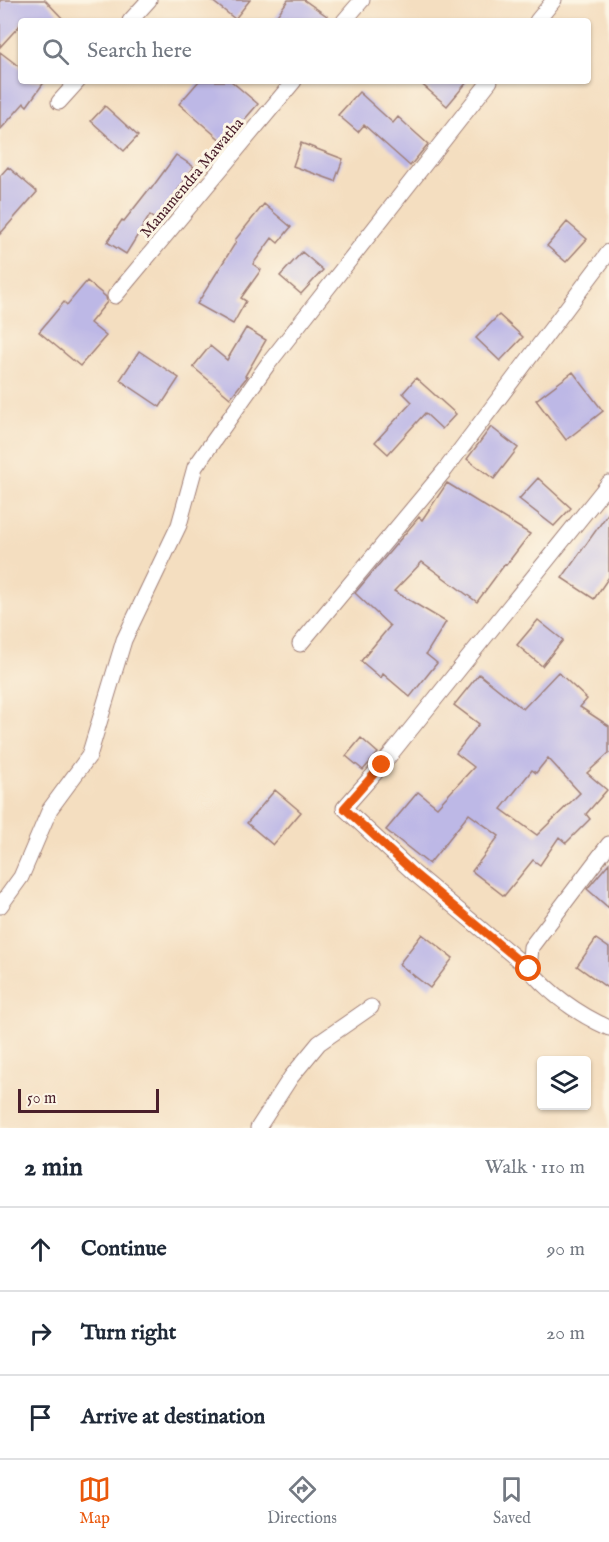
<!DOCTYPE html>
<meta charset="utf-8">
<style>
:root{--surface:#fff;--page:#f2f2f3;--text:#1f2937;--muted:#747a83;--line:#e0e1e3;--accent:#ea580c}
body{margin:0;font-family:"IM FELL English",serif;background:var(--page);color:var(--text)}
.controls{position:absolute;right:18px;bottom:18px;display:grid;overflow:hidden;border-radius:6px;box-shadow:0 2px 4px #0004}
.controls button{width:54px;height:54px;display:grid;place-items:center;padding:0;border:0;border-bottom:2px solid var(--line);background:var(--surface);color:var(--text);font:30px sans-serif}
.scale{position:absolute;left:18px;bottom:15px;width:141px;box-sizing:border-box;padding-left:6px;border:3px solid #4a1f2b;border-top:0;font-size:16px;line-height:21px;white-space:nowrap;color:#4a1f2b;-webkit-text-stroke:4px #fcf5e5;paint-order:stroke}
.stop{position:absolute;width:18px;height:18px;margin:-14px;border:4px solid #ea580c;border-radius:50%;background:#fff}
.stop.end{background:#ea580c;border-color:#fff;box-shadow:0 2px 6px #0008}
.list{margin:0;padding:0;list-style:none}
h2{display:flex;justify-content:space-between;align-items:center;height:78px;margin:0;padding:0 24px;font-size:26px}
h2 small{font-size:20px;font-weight:400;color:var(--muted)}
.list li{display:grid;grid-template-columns:39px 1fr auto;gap:18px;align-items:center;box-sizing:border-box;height:84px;padding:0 24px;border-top:2px solid var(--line)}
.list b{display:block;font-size:22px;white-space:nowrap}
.list em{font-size:20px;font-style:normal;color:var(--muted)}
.icon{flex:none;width:33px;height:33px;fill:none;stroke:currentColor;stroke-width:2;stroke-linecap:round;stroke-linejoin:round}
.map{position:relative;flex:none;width:609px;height:1128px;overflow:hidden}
.search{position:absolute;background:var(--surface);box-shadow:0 2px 4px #0004;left:18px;right:18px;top:18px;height:66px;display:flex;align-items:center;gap:15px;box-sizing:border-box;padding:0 21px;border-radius:6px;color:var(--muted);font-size:22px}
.sheet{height:330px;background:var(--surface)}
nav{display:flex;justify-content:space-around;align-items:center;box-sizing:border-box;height:84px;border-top:2px solid var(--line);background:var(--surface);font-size:16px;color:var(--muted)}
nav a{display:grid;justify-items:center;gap:3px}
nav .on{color:var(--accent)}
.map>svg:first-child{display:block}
</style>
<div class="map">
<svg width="609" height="1128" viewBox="0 0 609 1128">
<rect width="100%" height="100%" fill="#fcf5e5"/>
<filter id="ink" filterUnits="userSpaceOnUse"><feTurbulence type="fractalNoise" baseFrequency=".0167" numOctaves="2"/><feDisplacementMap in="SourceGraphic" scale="12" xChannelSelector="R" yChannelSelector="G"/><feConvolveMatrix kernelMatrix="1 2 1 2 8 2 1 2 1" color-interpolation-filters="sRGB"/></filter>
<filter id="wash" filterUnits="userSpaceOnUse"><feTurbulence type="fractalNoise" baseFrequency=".008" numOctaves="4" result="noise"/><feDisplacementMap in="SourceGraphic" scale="24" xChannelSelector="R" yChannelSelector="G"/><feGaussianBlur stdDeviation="1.35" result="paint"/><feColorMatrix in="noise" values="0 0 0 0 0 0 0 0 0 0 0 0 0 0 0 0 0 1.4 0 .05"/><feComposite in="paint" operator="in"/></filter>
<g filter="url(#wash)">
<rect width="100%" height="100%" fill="#f4dec0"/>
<g id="blocks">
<path fill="#bdb8e6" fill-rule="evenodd" d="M0 0H45L65 21H21V24L0 47Z
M211 0H250L235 19Z
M288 0H304L334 21H273Z
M0 52 21 68V81H45L27 106 24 103 0 130Z
M199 81H231L258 104 224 143 179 104Z
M418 81H468L447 106Z
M359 92 393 123 398 117 428 144 410 166 364 125 358 132 338 115Z
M105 106 138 136 124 151 91 121Z
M301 143 343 159 335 181 293 166Z
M176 155 194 167 169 203 172 206 159 222 150 215 126 254 107 242 122 220 124 221 150 188 151 189Z
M8 167 37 192 0 234V176Z
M264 204 291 227 278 243 272 238 253 264 261 270 241 298 246 301 233 324 197 304 236 242 235 240Z
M567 222 587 239 566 262 547 246Z
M302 252 323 270 301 294 280 276Z
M87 281 106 297 107 302 90 323 106 336 80 366 39 332 64 302 67 305Z
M499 315 523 337 500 361 476 338Z
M246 328 266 340 245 376 247 377 230 398 193 367 210 346 227 360Z
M139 351 179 378 160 407 120 380Z
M573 372 603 411 566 440 536 400Z
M416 378 456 414 442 429 425 413 388 454 375 442 412 402 403 393Z
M491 427 518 448 494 479 467 459Z
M538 478 571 508 554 526 519 499Z
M447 483 530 534 506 565 505 564 477 602 422 562 394 591 446 622 426 654 437 663 410 697 383 674 381 678 361 661 390 626 355 593 419 517 422 520Z
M609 512V577L594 599 562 578Z
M538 620 563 640 542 666 517 645Z
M558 672 587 699 580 707 609 726V753L587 773 607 790 586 814 590 819 566 843 559 837 540 865 533 860 504 896 472 871 499 836 469 814 429 864 386 830 418 792 437 807 474 767 456 753 479 724 454 705 479 674 523 709ZM548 758 580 793 537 835 501 809 532 770 536 773Z
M361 738 378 753 363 770 346 756Z
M275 790 301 812 273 845 247 823Z
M609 863V908L587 889Z
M422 934 453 958 430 988 399 964Z
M596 939 609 948V989L577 966Z"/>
</g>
</g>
<g filter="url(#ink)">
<use href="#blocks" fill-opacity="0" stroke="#9f7e76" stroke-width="1.5"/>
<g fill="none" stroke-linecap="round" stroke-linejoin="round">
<defs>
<path id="street" d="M130 21 149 0
M344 21 362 0
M537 21 554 0
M59 102 78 81
M115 296 294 81
M300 644 445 470 609 252
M609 844 531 947 529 969C551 995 578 1014 609 1028
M0 906 21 877 50 809 89 756 124 640 179 525 195 467 268 364 490 81
M529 969 414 873 344 808 382 765 609 483
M258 1128 291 1077 319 1043 371 1007"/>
</defs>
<use href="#street" stroke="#9f7e76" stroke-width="17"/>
<use href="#street" stroke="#fff" stroke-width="15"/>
</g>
</g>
<g fill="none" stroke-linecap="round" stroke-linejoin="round" filter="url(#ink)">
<path stroke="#ea580c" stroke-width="8" d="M382 765 344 808 414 873 529 969"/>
</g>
<g text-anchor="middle" stroke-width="6" stroke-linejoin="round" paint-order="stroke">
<g font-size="16" fill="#4a1f2b" stroke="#fcf5e5">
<text transform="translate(191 177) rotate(-50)" y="6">Manamendra Mawatha</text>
</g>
</g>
</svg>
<div class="controls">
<button><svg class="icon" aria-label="layers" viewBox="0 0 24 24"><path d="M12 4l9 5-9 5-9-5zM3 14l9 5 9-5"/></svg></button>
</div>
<div class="scale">50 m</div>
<div class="stop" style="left:529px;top:969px"></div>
<div class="stop end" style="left:382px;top:765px"></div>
<div class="search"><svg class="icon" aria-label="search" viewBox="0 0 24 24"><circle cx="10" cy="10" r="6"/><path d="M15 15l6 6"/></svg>Search here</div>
</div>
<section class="sheet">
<h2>2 min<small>Walk · 110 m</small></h2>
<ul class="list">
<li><svg class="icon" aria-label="ahead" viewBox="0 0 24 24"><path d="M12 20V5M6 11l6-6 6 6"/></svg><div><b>Continue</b></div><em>90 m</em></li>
<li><svg class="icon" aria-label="right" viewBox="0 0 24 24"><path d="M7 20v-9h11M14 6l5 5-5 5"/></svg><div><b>Turn right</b></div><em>20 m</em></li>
<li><svg class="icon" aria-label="arrive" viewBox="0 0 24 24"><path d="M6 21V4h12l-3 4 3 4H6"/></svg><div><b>Arrive at destination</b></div></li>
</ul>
</section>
<nav>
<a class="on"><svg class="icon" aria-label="map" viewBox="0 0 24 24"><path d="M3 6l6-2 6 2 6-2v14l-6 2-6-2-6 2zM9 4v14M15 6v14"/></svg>Map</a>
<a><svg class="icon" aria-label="directions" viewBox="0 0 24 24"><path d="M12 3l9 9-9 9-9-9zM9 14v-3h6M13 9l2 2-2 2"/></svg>Directions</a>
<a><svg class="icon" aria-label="saved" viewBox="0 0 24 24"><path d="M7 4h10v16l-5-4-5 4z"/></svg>Saved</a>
</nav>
